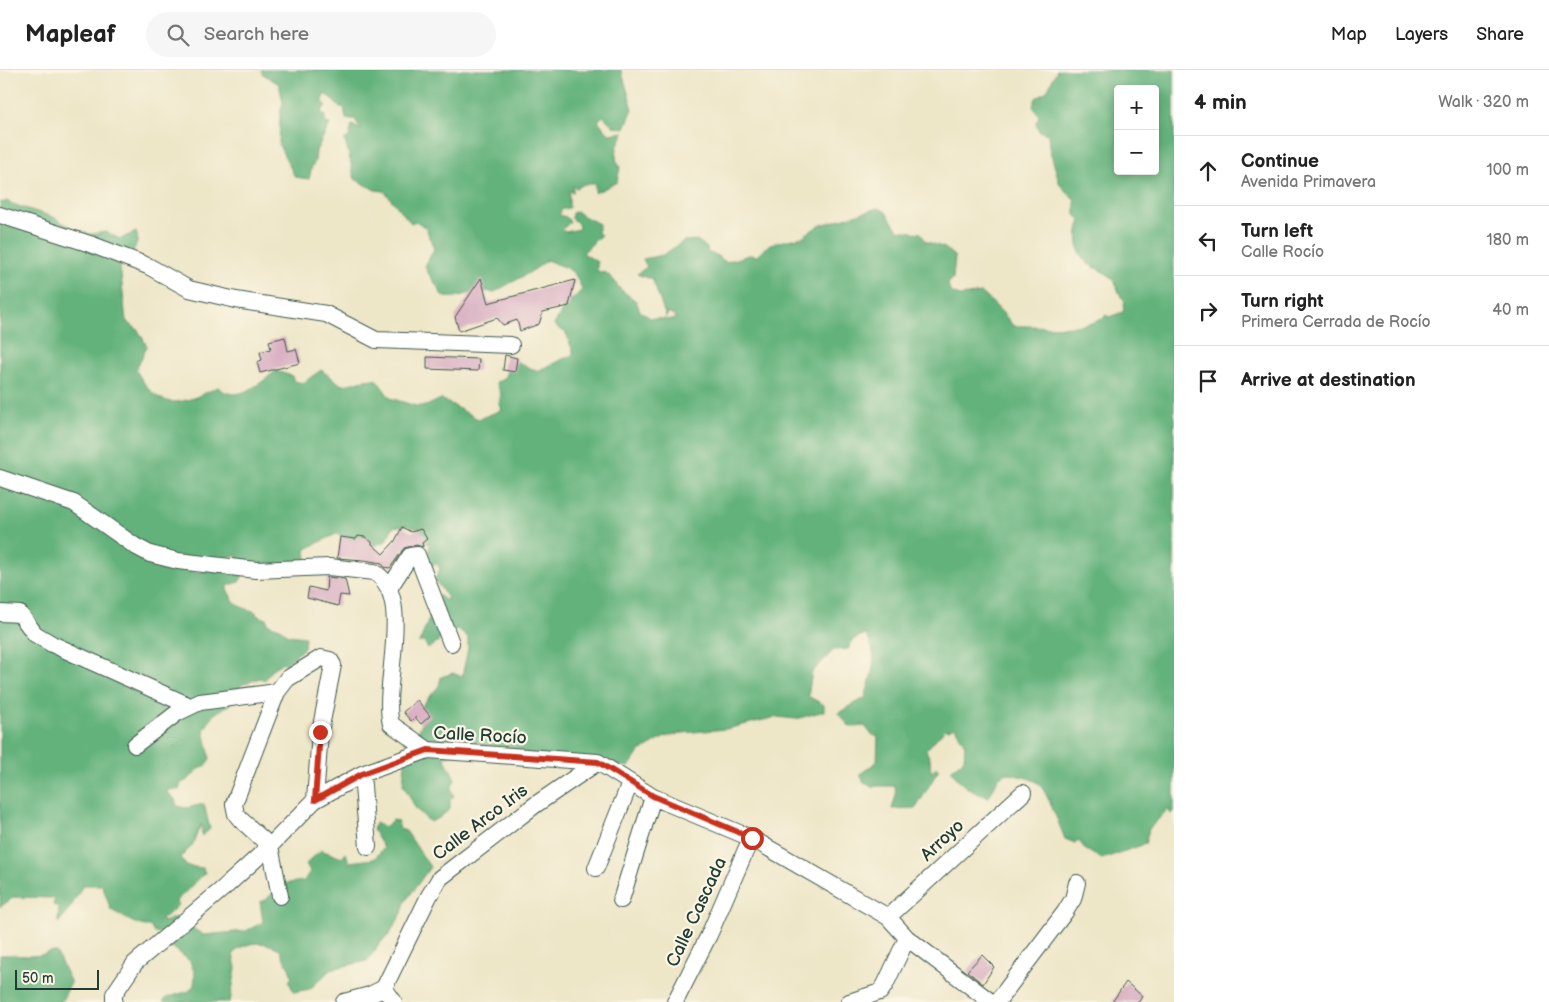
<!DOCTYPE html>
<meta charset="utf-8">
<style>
:root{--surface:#fff;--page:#f6f6f6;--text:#222;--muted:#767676;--line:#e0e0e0}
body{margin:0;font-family:"Balsamiq Sans",sans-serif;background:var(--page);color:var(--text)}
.controls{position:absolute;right:15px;top:15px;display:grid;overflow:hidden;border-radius:5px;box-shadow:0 2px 8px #0003}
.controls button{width:45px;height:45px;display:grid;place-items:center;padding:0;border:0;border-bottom:1px solid var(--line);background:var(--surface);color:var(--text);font:25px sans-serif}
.scale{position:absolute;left:15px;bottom:12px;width:84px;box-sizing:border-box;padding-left:5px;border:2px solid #1f3d34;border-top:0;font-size:14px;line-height:18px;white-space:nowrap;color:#1f3d34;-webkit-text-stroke:4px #fcf5e5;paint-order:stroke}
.stop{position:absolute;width:15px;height:15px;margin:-11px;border:4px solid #c8321e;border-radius:50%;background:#fff}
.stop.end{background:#c8321e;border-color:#fff;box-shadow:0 1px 5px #0008}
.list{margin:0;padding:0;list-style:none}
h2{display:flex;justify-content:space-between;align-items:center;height:65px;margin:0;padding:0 20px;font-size:21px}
h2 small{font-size:16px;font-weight:400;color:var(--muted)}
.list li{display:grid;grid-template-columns:32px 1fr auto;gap:15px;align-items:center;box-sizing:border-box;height:70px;padding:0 20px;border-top:1px solid var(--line)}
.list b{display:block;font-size:19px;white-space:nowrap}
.list p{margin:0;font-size:16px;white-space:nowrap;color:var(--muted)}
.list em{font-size:16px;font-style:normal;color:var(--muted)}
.icon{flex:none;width:28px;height:28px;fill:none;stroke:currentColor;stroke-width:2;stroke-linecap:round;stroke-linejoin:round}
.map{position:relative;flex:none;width:1174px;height:932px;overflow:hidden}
header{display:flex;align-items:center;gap:30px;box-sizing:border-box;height:70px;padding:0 25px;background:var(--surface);border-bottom:1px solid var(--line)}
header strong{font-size:24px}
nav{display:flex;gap:28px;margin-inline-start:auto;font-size:18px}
.search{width:350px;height:45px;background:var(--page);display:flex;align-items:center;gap:12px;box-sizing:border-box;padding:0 18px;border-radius:28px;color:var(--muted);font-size:19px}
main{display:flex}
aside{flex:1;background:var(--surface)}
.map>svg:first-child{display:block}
</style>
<header>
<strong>Mapleaf</strong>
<div class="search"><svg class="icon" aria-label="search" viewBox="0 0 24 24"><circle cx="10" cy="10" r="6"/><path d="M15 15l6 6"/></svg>Search here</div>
<nav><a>Map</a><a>Layers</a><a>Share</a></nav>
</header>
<main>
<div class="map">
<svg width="1174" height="932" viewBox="0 0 1174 932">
<rect width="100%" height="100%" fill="#fcf5e5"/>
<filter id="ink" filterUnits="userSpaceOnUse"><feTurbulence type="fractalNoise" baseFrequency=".02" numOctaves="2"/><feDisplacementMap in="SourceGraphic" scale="10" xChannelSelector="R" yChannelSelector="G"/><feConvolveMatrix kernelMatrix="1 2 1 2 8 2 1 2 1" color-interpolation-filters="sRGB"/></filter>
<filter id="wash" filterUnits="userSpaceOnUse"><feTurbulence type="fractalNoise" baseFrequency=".0096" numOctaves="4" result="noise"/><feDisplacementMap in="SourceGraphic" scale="20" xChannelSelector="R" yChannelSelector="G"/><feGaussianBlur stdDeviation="1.12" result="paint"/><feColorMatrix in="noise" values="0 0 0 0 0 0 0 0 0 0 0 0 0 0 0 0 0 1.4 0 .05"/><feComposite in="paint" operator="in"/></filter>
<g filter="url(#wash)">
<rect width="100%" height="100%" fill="#ede6c7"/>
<path fill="#63b27c" stroke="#417858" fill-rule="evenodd" d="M261 0H621L633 39 625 58 614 57 603 46 598 51 609 64 624 62 617 77 616 89 620 98 617 112 595 123V114H584L577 118 573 116V123L569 121V138L562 139 559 145 566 147 570 152 562 160 566 162 579 159 578 153 572 149V143L576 142 599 154 598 163 601 165 583 183 597 192V201L606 203 613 209 620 219 636 231 640 241 650 248 675 250V246L668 243 666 247 652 208H648L637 204 647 197 643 189 663 185 684 171 697 170 707 178 708 183 714 184 726 192 749 185 757 186 770 174 802 167 818 156 878 138 885 141 898 160 921 163 925 171 945 178 955 187 953 208 948 214 950 222 960 226 982 223C993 233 1006 245 1013 256 1035 255 1092 262 1106 245L1109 247 1123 242 1125 231C1118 225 1119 219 1114 211 1107 202 1098 200 1089 194 1076 186 1075 163 1081 151L1075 145V130L1060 115 1049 77 1048 64 1039 61 1036 53 1039 46 1033 36 1036 28 1047 21 1057 0H1174V740L1171 744 1168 739 1149 759 1145 774 1102 789 1086 780 1079 771 1075 773 1065 769C1060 757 1048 724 1040 715 1033 707 1018 707 1008 703L999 707 989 727C972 723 960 715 951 700L964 690 965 675 955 657 948 660 945 659 926 680 930 689 931 703 936 697 939 699 916 738 892 739 896 725 895 716H871L864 713 860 704 877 692 878 667 871 664 865 656 850 657 838 643 865 628C871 606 881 585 865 564L852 570 848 579 834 580 812 602 808 626 824 635V641L796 649 776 647 726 659 682 663 665 667 639 682 629 697 489 679 487 676H475L444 687 455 709 451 719 454 726 450 730V739L439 748 430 752 416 739 403 714 406 683 413 675 424 648 423 634 439 616 441 607 453 603 462 607 468 578V567L459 560C447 564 438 571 428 579L424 571 419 573 439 525 445 530 448 528 435 510 440 499 437 493 428 497 425 496 430 474 418 470 419 459 406 455 393 457 385 472 372 476 336 464 306 479 307 491 302 499 237 491V485L195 494 192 503 219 498 243 505 239 512 229 515 227 519C236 537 238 536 256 542V545L267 549 268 554 280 558 288 565 305 567 304 578 286 594 283 592 272 599 265 610 260 608 241 615 230 634 213 645 204 660 210 688 207 695C196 698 192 710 181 713L179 720 170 719 167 722 175 729 177 736 186 738 204 734 210 759 202 766 201 754 192 776 181 787 186 796 203 798 205 803 176 831 178 835 168 845 161 848 163 852 174 848 204 865 246 861 263 852 260 832 266 830 281 814 304 811 310 801 306 794 321 780 342 788 346 783 349 792 374 789 384 778 373 760 375 753 385 757 393 750 398 752 400 759 406 761 430 797 405 832 402 843 388 866 381 872 367 891 331 899 310 919 294 922 289 912 292 906C289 896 283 889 280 879 264 871 246 870 233 884L236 898 230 932H163L166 928 189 921 194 915 195 904 190 891 172 877 167 862 154 863 150 856C137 857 123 846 111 840L102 815H83L72 835 58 853 59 837 53 835 55 828 14 827 0 837V131L2 133 7 131 12 134 53 147 76 160 91 164 106 162 120 169 136 162C142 174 129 186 120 195L126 251 138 260 147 276 136 300C160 343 179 336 218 317 237 335 260 313 276 301L292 306 294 311 303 313 321 300 342 315C355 314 365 307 377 310L390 328 416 336H426L441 329 478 349 502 340 499 333 501 324 496 312 503 310 509 297 518 292 537 301 574 284 566 263 554 255 564 237 582 220C574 196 568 200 547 190 531 204 512 211 493 223 477 215 459 232 442 226 438 214 429 208 425 196L434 179 426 158 416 151 411 153 384 121 375 120 355 109C350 95 350 83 344 70L349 67 352 55 361 60 355 49H346L344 37H339L330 27 324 24 323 32 326 36 321 41 325 46V53L330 54 316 81 315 92 312 96 309 109 295 107 279 75 280 44 283 32 279 14 263 4ZM1118 19H1155V101H1118Z
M50 882H56L71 913 61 932H0V885C16 884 36 889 50 882Z"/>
<g id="blocks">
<path fill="#d6a9bf" d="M481 208 488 233 575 210 569 236 543 242 539 254 520 261 517 250 503 255 497 248 459 261 455 247Z
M285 267 288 281 296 279 300 293 260 303 257 292 262 290 260 282 271 279 269 271Z
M505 285 517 288 515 302 503 300Z
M427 287 479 289 478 301 427 299Z
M402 457 411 462 421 459 427 469 422 473 423 477 416 475 404 478 390 498 384 497 382 493 364 490 337 488 340 467 356 469 358 466 365 467 372 472V474L383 484 395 471Z
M327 507 345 509 349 526 340 525 338 536 307 528 309 517 326 521Z
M417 630 430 646 421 654 415 647 411 651 403 642Z
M982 885 994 897 983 914 967 901Z
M1126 912 1142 926 1139 932H1112Z"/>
</g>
</g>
<g filter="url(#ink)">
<use href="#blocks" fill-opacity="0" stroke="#3e564a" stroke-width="1"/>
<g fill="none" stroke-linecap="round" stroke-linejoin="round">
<defs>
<path id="minor" d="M0 145 90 174 148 196 189 219 236 230 326 244 376 270 511 275
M0 408 74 433 135 476 150 484 178 491 256 500 329 497 374 502C415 526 381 614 391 654L428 680
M390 517 410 486 417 485 451 573
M0 543 20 544 35 564 52 574 190 636
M135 675 177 643 200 632 277 622
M362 704 368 777
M270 776 240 749 236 744 234 734 277 622 287 609 321 588 330 590 333 595 320 662 315 730
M270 776 280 826
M596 798 630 713
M621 830 653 727
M888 847 1023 723
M384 918 429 826 440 808 535 735 598 692
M384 918 394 932
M114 932V924L135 893 226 816 270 776 315 730 362 704 428 680 598 692 653 727 751 768 888 847 907 868 991 932
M344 932 370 925 384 918
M675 932 709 865 751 768
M849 932 880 922 885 915 907 868
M997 932 1065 842 1073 829 1077 813"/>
</defs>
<use href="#minor" stroke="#3e564a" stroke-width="18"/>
<use href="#minor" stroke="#fff" stroke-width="16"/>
</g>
</g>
<g fill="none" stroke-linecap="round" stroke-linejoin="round" filter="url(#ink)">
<path stroke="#c8321e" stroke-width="6" d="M320 662 315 730 362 704 428 680 598 692 653 726 752 768"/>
</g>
<g text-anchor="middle" stroke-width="4.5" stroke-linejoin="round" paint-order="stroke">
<g font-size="18" fill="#1f3d34" stroke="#fcf5e5">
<text transform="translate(480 665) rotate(3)" y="6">Calle Rocío</text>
<text transform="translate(480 752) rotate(-37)" y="6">Calle Arco Iris</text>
<text transform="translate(942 770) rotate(-43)" y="6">Arroyo</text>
<text transform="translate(696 842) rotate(-65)" y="6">Calle Cascada</text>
</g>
</g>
</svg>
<div class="controls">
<button>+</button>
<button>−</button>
</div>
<div class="scale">50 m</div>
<div class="stop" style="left:752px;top:768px"></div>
<div class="stop end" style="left:320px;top:662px"></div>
</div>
<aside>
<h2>4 min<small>Walk · 320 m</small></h2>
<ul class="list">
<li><svg class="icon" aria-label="ahead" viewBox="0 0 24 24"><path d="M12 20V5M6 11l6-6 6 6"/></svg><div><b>Continue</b><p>Avenida Primavera</p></div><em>100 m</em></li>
<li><svg class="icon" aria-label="left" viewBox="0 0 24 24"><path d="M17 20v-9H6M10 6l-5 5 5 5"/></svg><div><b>Turn left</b><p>Calle Rocío</p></div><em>180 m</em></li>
<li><svg class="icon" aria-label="right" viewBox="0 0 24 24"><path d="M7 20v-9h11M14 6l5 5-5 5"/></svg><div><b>Turn right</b><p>Primera Cerrada de Rocío</p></div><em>40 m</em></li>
<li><svg class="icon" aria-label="arrive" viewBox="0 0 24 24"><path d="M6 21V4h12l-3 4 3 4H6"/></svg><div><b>Arrive at destination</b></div></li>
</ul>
</aside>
</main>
